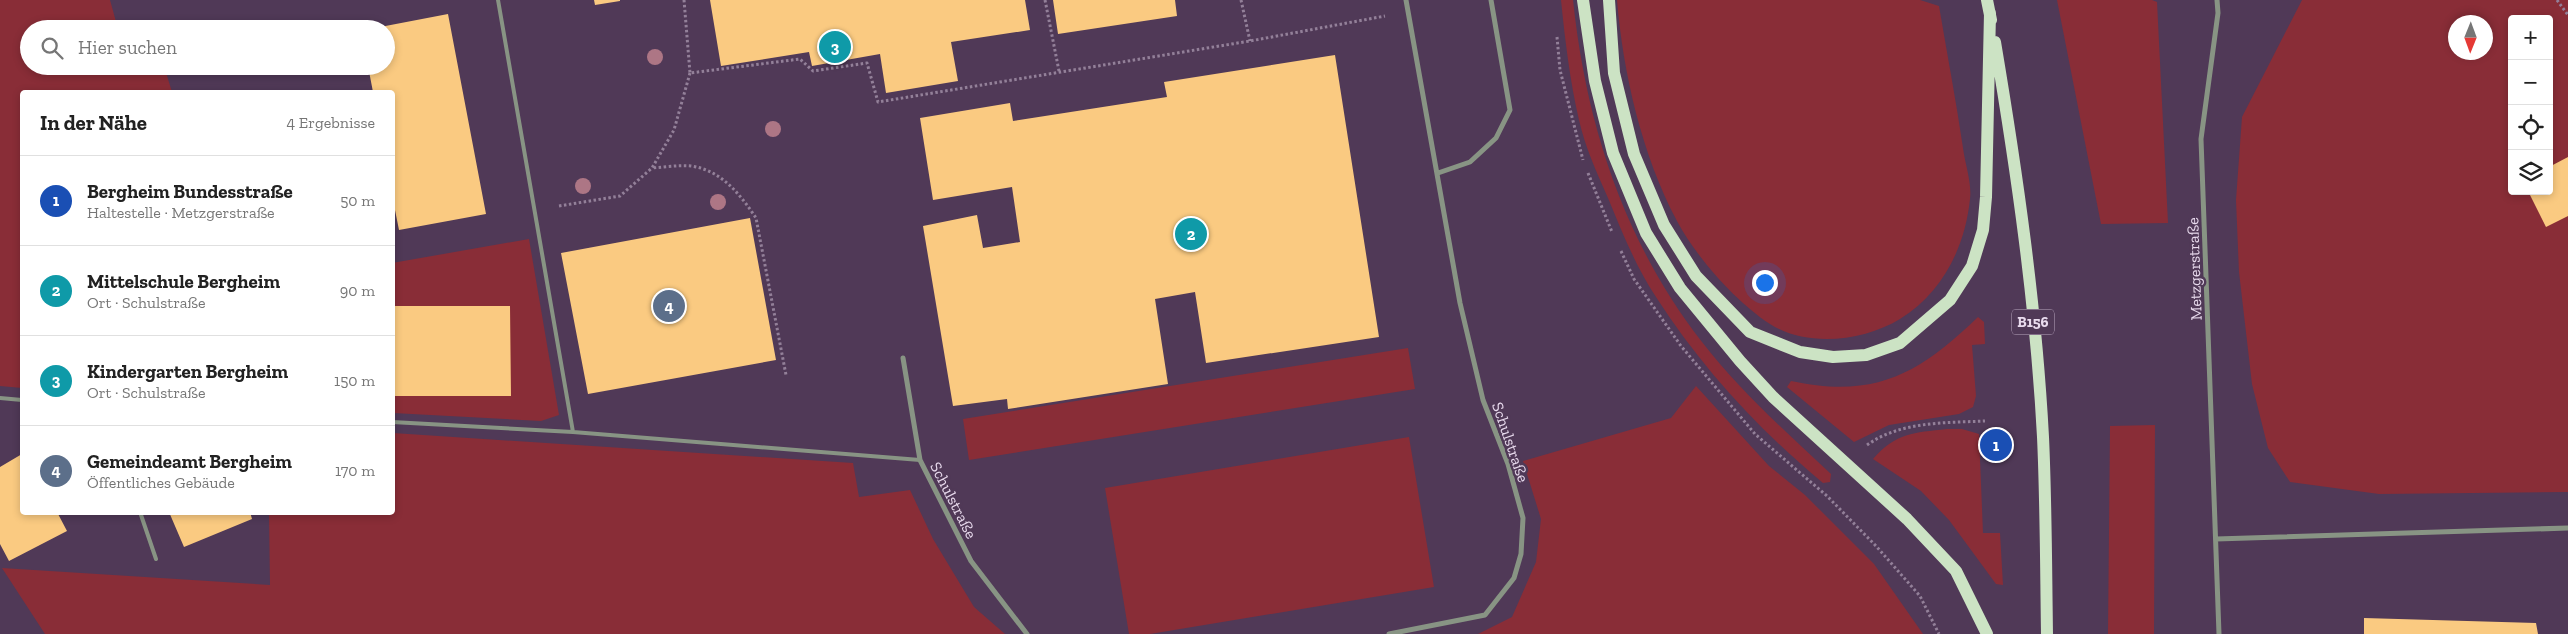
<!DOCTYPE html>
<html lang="de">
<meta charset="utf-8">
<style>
:root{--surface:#fff;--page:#f2f2f2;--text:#222;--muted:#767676;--line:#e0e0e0;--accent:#4a7139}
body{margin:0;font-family:"Zilla Slab",serif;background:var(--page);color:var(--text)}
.controls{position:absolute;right:15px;top:15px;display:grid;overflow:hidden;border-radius:5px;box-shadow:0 2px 8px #0003}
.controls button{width:45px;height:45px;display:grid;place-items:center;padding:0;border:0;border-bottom:1px solid var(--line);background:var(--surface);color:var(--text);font:25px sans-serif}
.compass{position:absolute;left:2448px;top:15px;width:45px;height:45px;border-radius:50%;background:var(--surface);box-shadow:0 2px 8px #0003;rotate:181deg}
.you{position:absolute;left:1764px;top:282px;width:18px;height:18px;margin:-12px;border:4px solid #fff;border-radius:50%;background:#1a73e8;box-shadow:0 0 0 8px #1a73e833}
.badge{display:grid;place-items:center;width:32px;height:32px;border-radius:50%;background:var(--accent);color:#fff;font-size:16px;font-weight:700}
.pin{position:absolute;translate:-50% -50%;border:2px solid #fff;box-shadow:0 1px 5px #0006}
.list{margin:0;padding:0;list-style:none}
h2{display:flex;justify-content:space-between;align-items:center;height:65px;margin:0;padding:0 20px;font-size:21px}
h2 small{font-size:16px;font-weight:400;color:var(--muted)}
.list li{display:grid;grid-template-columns:32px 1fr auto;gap:15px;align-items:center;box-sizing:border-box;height:90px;padding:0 20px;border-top:1px solid var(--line)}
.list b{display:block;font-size:19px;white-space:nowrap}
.list p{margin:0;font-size:16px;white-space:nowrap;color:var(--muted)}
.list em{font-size:16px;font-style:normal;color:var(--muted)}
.icon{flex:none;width:28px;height:28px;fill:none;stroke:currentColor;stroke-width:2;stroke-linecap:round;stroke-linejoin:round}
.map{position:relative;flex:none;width:2568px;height:634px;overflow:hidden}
.search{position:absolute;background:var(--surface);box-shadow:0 2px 8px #0003;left:20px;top:20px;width:375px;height:55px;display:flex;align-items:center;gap:12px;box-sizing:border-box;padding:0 18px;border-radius:28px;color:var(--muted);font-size:19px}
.panel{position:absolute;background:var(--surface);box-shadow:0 2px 8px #0003;left:20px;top:90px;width:375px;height:425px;border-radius:5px}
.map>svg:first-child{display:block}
</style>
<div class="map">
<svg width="2568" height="634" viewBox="0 0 2568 634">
<rect width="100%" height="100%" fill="#503957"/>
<path fill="#892d37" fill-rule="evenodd" d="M0 0H110L118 29H29V66H164L172 92H22V388L0 386Z
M1561 0H1573C1586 124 1624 242 1702 342 1739 390 1786 432 1831 474L1830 482 1823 483C1759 430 1701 367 1656 297 1636 267 1622 232 1608 198 1597 173 1585 147 1579 120 1570 81 1565 40 1561 0Z
M1617 0H1920L1939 6C1947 53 1956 101 1963 148 1965 164 1972 183 1970 199 1965 248 1942 293 1900 319 1864 341 1807 348 1770 324 1736 302 1696 257 1677 221 1642 155 1623 73 1617 0Z
M2057 0H2152L2157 2 2168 223 2101 224Z
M2302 0H2568V492L2379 494 2290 482 2268 448 2252 384 2239 272 2236 200 2242 117ZM2512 19H2549V191H2512ZM2456 22H2486V52H2456Z
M529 239 559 415 541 421 393 413 392 263Z
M1978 317 1984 322 1985 344 1972 345 1976 396 1973 407 1959 414 1889 425 1854 442 1787 387 1791 381C1875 399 1919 374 1978 317Z
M1408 348 1415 389 969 460 963 419Z
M1696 386 1769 466 1805 495 1874 564 1923 634H1478L1512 617 1536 562 1541 519 1523 461 1671 418Z
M2155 425 2154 634H2108L2110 426Z
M1947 429H1962L1979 434 1983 533H2000L2003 585 1996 584 1949 520 1921 491 1873 459C1897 432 1913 433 1947 429Z
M393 433 853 463 859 497 910 490 933 539 974 607 1005 634H45L2 568 270 585 269 513 392 512Z
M1409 437 1434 587 1150 634H1129L1105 488Z"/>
<path fill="#faca81" d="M594 0H620V1L595 5Z
M710 0H1025L1030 30 951 42 958 81 886 93 880 54 812 66 809 52 721 66Z
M1053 0H1175L1177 16 1058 34Z
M448 14 486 214 399 230 392 195V92H373L368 66H386V29L375 28Z
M1335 55 1379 337 1206 363 1195 292 1155 299 1168 384 1008 409 1007 399 953 406 923 226 977 215 983 248 1020 242 1012 187 933 200 920 118 1010 103 1013 121 1167 97 1164 82Z
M2568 157V216L2546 227 2528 191H2549V167Z
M750 218 776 360 588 394 561 253Z
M392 306H510L511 396H392Z
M22 454V512H57L67 531 9 561 0 544V467Z
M169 512H250L252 519 184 547Z
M2364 618 2536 623 2538 634H2364Z"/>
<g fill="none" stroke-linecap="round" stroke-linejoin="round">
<path stroke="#938099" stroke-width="3" stroke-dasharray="2.5 2.5" stroke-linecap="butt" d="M684 0 690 73 800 59 813 71 867 63 878 102 1250 41 1385 16
M1045 0 1059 71
M1241 0 1250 41
M2557 0 2568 15
M1557 37 1560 70 1583 160
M690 73 674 130 652 168C664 167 678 165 691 166 721 170 740 194 756 218L786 375
M1588 173 1612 232
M559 206 620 196 652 168
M1621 251 1634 279 1681 346 1755 434 1827 496 1876 546 1920 596 1939 634
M1867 445C1901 421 1945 423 1985 421"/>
<path stroke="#889484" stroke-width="4" d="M498 0 573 432
M0 398 22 400
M392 422 573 432 920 460
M140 512 156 559"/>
<path stroke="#889484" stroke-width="5" d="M2217 0 2218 13 2201 139 2219 634
M1438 173 1470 162 1496 138 1510 110 1491 0
M903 358 920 460 971 561 1027 634
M2216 539 2568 528
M1389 634 1485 615 1514 578 1521 554 1523 518 1508 464 1483 400 1460 303 1406 0"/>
<path stroke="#cce3c4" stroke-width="12" d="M1583 0 1595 81 1613 153 1646 233 1680 288 1740 361 1773 397 1907 519 1956 571 1987 634
M1609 0 1614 73 1634 154 1664 225 1696 276 1750 332 1800 352 1833 357 1866 355 1900 343 1950 300 1972 266 1983 230 1986 197 1990 13
M1987 0 1991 20
M1995 42C2017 173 2036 305 2043 437 2046 502 2046 568 2047 634"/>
</g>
<g fill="#ad7685">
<circle cx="655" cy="57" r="8"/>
<circle cx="773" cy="129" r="8"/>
<circle cx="583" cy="186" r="8"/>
<circle cx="718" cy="202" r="8"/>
</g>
<g text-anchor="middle" stroke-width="5" stroke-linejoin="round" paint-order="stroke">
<rect fill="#503957" stroke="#bbaac1" stroke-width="1" x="2012" y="309.5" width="42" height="25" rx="4"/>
<g font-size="15" font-weight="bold" fill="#e9dbee">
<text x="2033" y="327">B156</text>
</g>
<g font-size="16" fill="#e9dbee" stroke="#503957">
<text transform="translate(2194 269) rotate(-92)" y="6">Metzgerstraße</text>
<text transform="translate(1511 442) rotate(71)" y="6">Schulstraße</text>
<text transform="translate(954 500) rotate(63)" y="6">Schulstraße</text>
</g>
</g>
</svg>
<div class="controls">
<button>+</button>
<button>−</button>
<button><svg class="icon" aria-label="locate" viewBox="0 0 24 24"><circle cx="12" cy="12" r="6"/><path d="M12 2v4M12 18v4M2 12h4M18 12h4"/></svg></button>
<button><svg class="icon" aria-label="layers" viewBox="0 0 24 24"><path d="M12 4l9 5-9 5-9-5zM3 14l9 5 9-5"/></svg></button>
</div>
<svg class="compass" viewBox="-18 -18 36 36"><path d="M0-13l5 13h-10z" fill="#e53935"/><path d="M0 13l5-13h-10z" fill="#767676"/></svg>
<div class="you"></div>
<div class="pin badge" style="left:1996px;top:445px;background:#1a4fb4">1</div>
<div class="pin badge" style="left:1191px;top:234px;background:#0f9aa8">2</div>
<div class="pin badge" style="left:835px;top:47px;background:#0f9aa8">3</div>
<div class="pin badge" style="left:669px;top:306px;background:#5c6f8a">4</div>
<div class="search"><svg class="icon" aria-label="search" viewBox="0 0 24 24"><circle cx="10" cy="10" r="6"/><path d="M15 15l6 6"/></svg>Hier suchen</div>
<section class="panel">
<h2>In der Nähe<small>4 Ergebnisse</small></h2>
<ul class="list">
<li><span class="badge" style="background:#1a4fb4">1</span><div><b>Bergheim Bundesstraße</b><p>Haltestelle · Metzgerstraße</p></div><em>50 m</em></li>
<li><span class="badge" style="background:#0f9aa8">2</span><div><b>Mittelschule Bergheim</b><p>Ort · Schulstraße</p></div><em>90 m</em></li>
<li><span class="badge" style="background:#0f9aa8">3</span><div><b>Kindergarten Bergheim</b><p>Ort · Schulstraße</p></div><em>150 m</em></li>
<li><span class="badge" style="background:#5c6f8a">4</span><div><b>Gemeindeamt Bergheim</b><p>Öffentliches Gebäude</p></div><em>170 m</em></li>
</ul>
</section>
</div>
